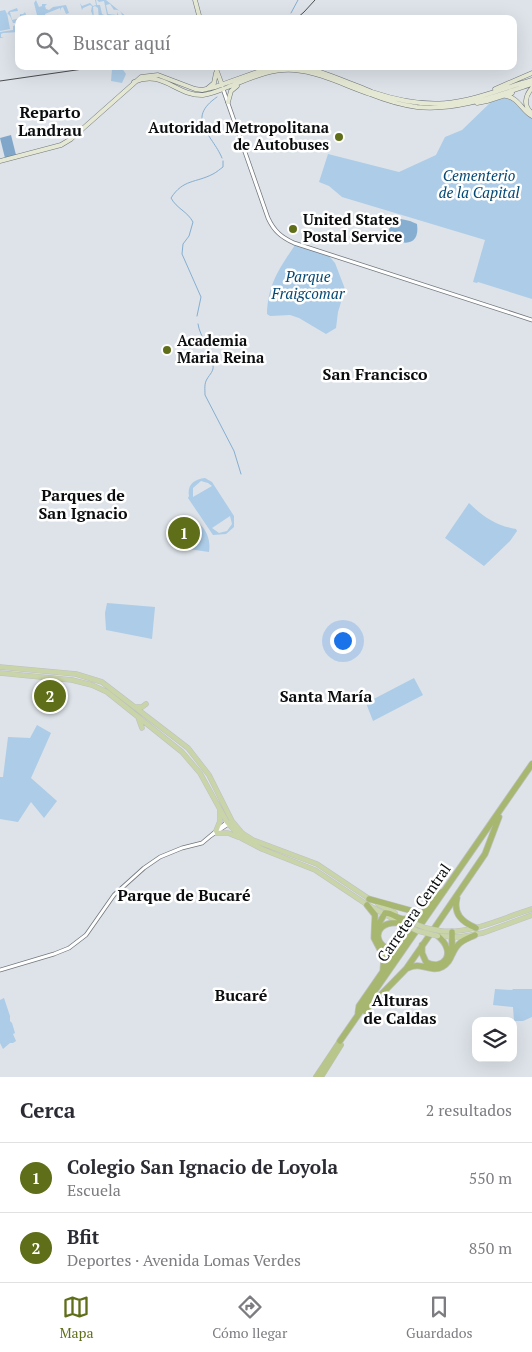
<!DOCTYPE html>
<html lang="es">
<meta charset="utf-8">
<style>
:root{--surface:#fff;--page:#f7f7f7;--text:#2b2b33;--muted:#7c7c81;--line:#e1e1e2;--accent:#5f6e19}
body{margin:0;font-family:"PT Serif",serif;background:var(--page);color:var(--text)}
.controls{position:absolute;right:15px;bottom:15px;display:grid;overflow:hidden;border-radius:10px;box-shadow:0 5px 20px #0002}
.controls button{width:45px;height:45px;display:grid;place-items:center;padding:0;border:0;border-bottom:1px solid var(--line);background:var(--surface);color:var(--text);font:25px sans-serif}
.you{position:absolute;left:342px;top:640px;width:18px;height:18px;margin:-12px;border:4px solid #fff;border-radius:50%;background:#1a73e8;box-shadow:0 0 0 8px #1a73e833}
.badge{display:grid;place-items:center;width:32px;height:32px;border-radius:50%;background:var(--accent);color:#fff;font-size:16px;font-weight:700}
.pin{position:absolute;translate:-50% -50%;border:2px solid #fff;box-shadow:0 1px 5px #0006}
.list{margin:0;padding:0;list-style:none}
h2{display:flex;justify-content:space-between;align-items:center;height:65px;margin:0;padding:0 20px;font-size:21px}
h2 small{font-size:16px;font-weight:400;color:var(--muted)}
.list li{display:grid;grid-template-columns:32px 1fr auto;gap:15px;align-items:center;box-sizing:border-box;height:70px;padding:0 20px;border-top:1px solid var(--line)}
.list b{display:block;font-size:19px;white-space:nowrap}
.list p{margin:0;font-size:16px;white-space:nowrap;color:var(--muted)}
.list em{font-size:16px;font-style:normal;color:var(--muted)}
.icon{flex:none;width:28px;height:28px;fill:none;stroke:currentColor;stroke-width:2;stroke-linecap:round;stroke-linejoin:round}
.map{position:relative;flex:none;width:532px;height:1077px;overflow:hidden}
.search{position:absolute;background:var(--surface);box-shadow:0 5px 20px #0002;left:15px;right:15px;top:15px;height:55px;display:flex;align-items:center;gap:12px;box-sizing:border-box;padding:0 18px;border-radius:10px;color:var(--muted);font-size:19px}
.sheet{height:205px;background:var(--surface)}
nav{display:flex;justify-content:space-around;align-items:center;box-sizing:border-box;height:70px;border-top:1px solid var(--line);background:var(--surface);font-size:14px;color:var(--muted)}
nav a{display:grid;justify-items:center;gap:2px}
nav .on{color:var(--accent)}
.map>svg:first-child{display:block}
</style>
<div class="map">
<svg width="532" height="1077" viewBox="0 0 532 1077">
<rect width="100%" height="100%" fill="#dde3e9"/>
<path fill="#adcce7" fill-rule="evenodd" d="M36 0 39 7 42 6V4H47L45 6 46 9 49 10 53 7 66 5 69 13 66 14 63 7 61 8V11L60 8 45 14 46 17 52 15V19L22 17V19H19V32L3 33 1 34V37L4 38H0V32L13 30V26L16 25 15 23H13L10 16 7 13 10 29 0 31V11L5 10 7 14 9 11 17 8 18 11 10 12 12 20 20 18V14H23L25 12 27 17 37 15 34 3Z
M95 0H96L97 5H100L102 14 104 15H107L104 1 99 2 97 0H106L127 17 128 19H123C122 13 120 9 114 10L110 4 106 5 108 14 117 15V12L120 19H119V15L107 17 106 19H99L98 8 95 6 93 7 94 19H90L93 16 91 11 92 6 90 5 83 8 82 10 80 3 82 6 90 3 93 6 96 5Z
M121 67 126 74 122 83 111 81 112 69Z
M504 98C518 99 520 113 532 118V299L478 282 477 283 473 282 485 240 342 197 329 186 319 182 328 154 399 172 436 155 445 137 462 130 491 102Z
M295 245 328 255 335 263 345 289 338 312 336 328 326 334 299 318 290 315 270 316 267 314C268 284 279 269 295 245Z
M205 478 212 482 234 516V527L226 534 213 535 188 498 189 496C187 485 194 479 205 478ZM201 481 208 483 212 486 193 497V488ZM230 516 232 524 227 531 219 533 212 528Z
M469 503C483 517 497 526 516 529L517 531 510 541 484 566 445 538Z
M181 515C200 519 212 533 209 552L175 547Z
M107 603 155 607 152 639 106 630 105 613Z
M414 678 423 695 373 721 366 703Z
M37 725 51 733 31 778 57 801 44 818 31 802 18 822 0 819V777H3L8 737 30 738Z
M495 989 512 990 513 989H532V1017L523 1021H514L513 1007 493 1005Z
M4 998 10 1016V1021L12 1023 15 1033 13 1034 16 1041 13 1043H10L3 1049 0 1043V1000Z"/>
<path fill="#80a7c9" d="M11 135 16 155 5 158 0 138Z"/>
<path fill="#86aed0" d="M401 219 410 221 417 224C420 245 405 246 391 238L389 229 394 222Z"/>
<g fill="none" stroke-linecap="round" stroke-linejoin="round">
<path stroke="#86aed0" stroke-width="1" d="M291 13 298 0
M217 97C185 119 212 134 222 158
M197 316 201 297 182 254 183 244 189 236 193 222C187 211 177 209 171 198 183 179 196 183 213 174 217 172 220 169 223 167V161
M198 324C200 338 212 349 213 365 214 371 210 374 207 379 204 384 205 389 205 395L234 451 241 474"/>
<defs>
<path id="tertiary" d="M223 89 268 218C274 231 281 237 294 243L532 320
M209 837 230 823
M0 970 54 954 69 948 86 935 114 895 144 868 160 857 182 848 202 843 227 822"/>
<path id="secondary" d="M195 0 200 19
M215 66 222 85
M296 66C321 70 349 83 372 92 441 115 467 100 532 80
M134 82C163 69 176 96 203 95 212 94 220 90 228 87 249 79 271 68 294 70 320 72 346 86 370 94 385 100 401 105 417 107 457 111 495 96 532 84
M208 88 214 83 216 73
M532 88C525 96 523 106 532 113
M495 89 532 73
M506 96C519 98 522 111 532 116
M228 102 231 91 237 86
M477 103 487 101 512 93
M0 161 61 145 71 139 141 77 158 75 195 89 202 90 215 87 263 70 278 66"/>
<path id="primary" d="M0 667 76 674 102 682 188 748 209 775 232 821 242 833 253 840 317 864 371 900
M0 673 72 680 92 685 107 692 182 752 200 773 227 822 241 838 262 849 315 870 366 904 399 922
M137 707H142L146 704
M138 717 142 728
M216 831 220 821V811
M217 833H228L238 837
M378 904 395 913
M441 931C473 934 502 918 532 909
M438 936 460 937 483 933 532 915"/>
<path id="trunk" d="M316 1077 340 1041
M321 1077 341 1045"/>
<path id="motorway" d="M457 898C453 914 462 922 476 928
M369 899 416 912H424
M367 905 375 915 374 938 384 957 383 970
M377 927 385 913C392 912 398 920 405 919
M422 945V953L426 962C443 972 458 953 438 936
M400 946C379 959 363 920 401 923
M452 953V932
M408 968C421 961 431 973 442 967 452 962 451 952 458 945 462 940 469 938 475 935
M365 1011 406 969 429 936 485 854 499 817
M358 1013 359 1006 435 896 444 891
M340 1041 532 764"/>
</defs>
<use href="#tertiary" stroke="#71777c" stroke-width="4.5"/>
<use href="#secondary" stroke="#71777c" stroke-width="5"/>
<use href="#primary" stroke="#bfc0c0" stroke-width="5.5"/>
<use href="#trunk" stroke="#bfc0c0" stroke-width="6"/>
<use href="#motorway" stroke="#bfc0c0" stroke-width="7"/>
<use href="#tertiary" stroke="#fff" stroke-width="3"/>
<use href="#secondary" stroke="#e5e9d4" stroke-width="4"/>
<use href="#primary" stroke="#cad4a9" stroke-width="4.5"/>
<use href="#trunk" stroke="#b8c68c" stroke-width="5"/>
<use href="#motorway" stroke="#a7b770" stroke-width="5.5"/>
<path stroke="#4b4e50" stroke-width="1" d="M296 19 304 12 315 0
M0 81 104 66"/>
<defs>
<path id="primary-bridge" d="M410 922 426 928 441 931
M405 925 418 931 438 936"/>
</defs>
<use href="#primary-bridge" stroke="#bfc0c0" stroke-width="5.5" stroke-linecap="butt"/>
<use href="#primary-bridge" stroke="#cad4a9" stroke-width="4.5"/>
</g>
<g fill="#5f6e19" stroke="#fff" stroke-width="2">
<circle cx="339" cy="137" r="5"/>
<circle cx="293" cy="229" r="5"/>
<circle cx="167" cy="350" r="5"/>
</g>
<g text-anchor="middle" stroke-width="5" stroke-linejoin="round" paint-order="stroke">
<g font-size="15" font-weight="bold" fill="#0a0c0d" stroke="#fff" text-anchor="start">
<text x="329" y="133" text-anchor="end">Autoridad Metropolitana<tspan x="329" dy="17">de Autobuses</tspan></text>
<text x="303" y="225">United States<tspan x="303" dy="17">Postal Service</tspan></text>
<text x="177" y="346">Academia<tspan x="177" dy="17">Maria Reina</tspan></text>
</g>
<g font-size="15" font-style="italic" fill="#034874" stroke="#fff">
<text x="479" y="181">Cementerio<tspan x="479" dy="17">de la Capital</tspan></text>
<text x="308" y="282">Parque<tspan x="308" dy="17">Fraigcomar</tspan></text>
</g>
<g font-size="15" fill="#0a0c0d" stroke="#fff">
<text transform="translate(414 913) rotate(-55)" y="5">Carretera Central</text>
</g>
<g font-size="16" font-weight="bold" fill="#0a0c0d" stroke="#fff">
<text x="50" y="118">Reparto<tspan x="50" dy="18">Landrau</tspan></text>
<text x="375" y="380">San Francisco</text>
<text x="83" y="501">Parques de<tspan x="83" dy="18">San Ignacio</tspan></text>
<text x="326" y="702">Santa María</text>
<text x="184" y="901">Parque de Bucaré</text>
<text x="241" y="1001">Bucaré</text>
<text x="400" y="1006">Alturas<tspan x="400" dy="18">de Caldas</tspan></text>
</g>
</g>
</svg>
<div class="controls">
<button><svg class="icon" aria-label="layers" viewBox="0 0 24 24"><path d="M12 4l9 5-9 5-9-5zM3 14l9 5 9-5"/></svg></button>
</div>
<div class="you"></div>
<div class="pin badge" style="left:184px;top:533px">1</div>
<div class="pin badge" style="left:50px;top:696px">2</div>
<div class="search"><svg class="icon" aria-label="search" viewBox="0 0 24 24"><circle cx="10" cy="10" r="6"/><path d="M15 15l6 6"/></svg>Buscar aquí</div>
</div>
<section class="sheet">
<h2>Cerca<small>2 resultados</small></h2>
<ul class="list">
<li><span class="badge">1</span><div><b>Colegio San Ignacio de Loyola</b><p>Escuela</p></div><em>550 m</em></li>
<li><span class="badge">2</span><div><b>Bfit</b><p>Deportes · Avenida Lomas Verdes</p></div><em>850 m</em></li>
</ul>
</section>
<nav>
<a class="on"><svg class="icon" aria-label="map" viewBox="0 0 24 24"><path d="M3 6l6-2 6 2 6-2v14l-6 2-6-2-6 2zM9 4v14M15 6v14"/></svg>Mapa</a>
<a><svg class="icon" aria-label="directions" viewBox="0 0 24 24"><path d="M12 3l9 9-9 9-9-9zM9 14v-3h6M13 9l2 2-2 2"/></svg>Cómo llegar</a>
<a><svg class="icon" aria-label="saved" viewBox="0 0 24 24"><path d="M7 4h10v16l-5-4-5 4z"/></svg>Guardados</a>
</nav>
